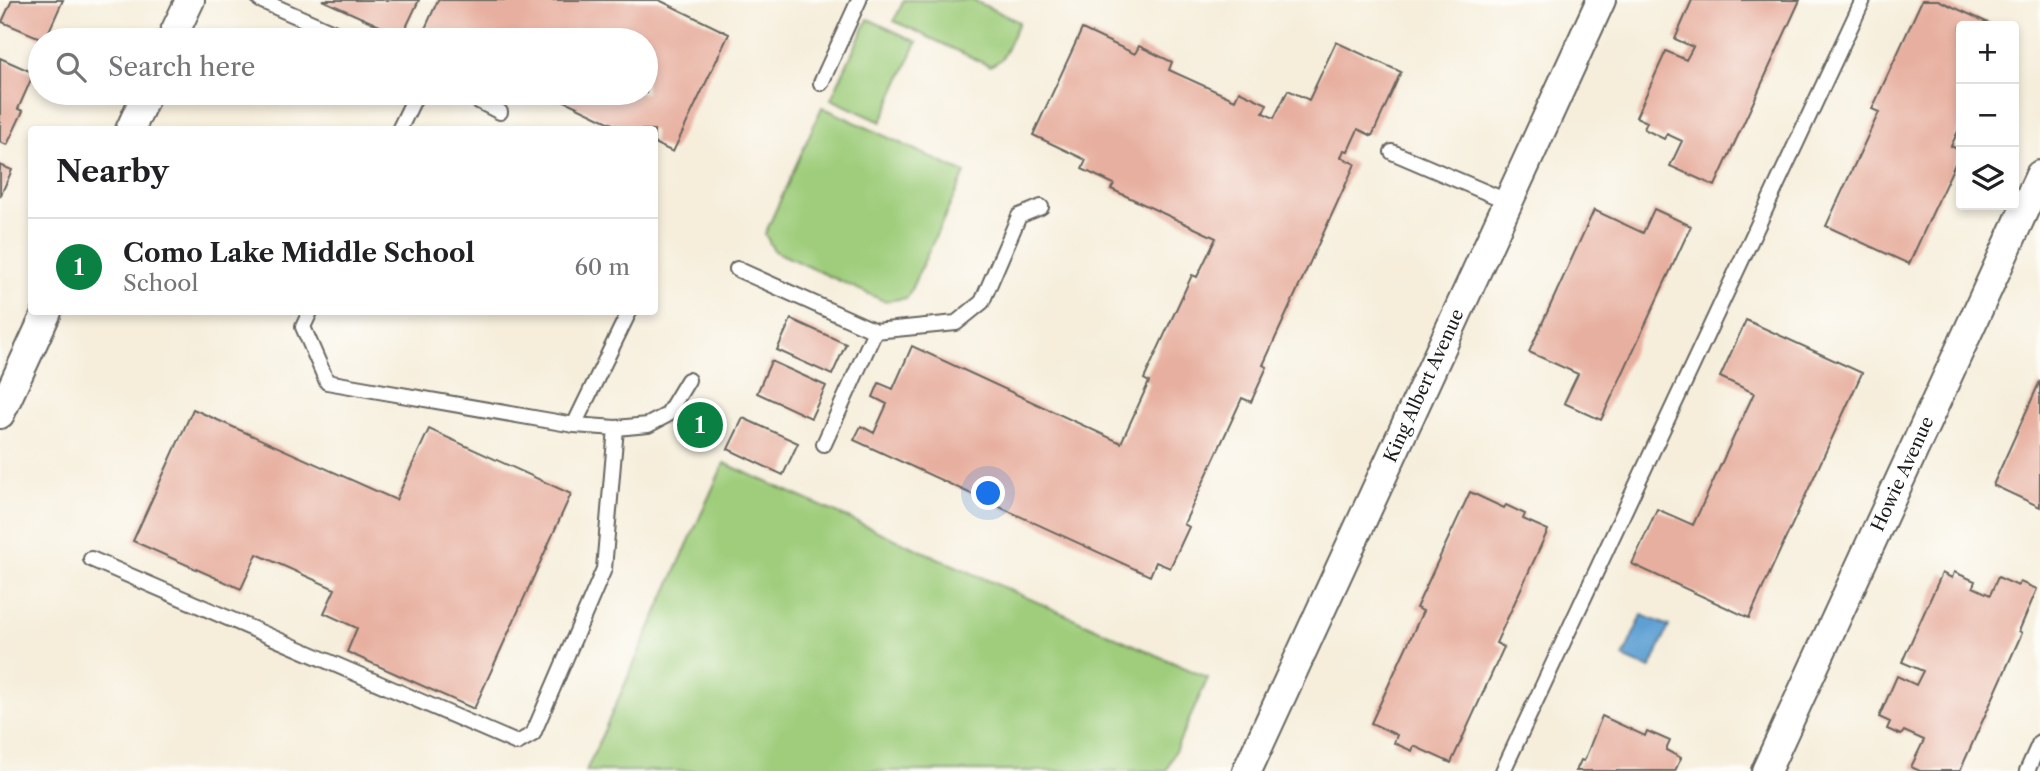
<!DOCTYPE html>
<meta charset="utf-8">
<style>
:root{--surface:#fff;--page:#f2f2f2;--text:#202124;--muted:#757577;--line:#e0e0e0;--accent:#0b8043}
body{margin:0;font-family:"Libre Caslon Text",serif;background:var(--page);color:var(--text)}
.controls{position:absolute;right:21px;top:21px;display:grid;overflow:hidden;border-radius:7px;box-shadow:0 4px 10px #0003}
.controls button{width:63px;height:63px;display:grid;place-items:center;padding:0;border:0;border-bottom:2px solid var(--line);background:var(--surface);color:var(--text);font:35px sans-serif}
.you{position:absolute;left:989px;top:494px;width:24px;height:24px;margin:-18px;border:5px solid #fff;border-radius:50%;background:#1a73e8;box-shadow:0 0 0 10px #1a73e833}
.badge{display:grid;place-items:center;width:46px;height:46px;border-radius:50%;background:var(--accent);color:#fff;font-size:23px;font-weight:700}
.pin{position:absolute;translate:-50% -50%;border:4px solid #fff;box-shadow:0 2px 7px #0006}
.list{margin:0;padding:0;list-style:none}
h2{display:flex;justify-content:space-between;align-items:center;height:91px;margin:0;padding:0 28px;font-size:30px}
h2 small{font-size:23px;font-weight:400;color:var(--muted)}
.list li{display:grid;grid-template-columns:46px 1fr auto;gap:21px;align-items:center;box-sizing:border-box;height:98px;padding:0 28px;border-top:2px solid var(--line)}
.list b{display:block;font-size:26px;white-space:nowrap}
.list p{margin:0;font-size:23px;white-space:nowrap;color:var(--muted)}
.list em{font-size:23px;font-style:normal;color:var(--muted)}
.icon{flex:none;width:38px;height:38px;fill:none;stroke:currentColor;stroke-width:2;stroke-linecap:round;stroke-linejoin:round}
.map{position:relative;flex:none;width:2040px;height:771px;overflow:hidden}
.search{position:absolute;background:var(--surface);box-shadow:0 4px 10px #0003;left:28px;top:28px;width:630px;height:77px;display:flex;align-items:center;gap:18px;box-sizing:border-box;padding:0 24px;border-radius:38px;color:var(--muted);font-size:26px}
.panel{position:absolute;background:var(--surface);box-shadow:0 4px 10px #0003;left:28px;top:126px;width:630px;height:189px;border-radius:7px}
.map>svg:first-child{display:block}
</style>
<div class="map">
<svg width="2040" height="771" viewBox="0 0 2040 771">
<rect width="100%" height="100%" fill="#fdfcf7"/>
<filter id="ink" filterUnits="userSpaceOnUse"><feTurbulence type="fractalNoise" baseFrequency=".0143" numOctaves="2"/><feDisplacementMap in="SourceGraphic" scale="14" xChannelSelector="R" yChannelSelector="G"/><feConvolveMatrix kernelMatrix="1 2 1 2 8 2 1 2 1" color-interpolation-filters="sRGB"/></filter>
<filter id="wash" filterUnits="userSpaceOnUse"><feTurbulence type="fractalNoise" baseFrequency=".00686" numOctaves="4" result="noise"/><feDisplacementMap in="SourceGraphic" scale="28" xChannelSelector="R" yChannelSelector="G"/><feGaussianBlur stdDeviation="1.57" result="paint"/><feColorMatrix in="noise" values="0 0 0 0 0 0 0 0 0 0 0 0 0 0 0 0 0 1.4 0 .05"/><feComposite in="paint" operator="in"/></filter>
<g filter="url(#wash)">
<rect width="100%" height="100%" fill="#f6eedb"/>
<path fill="#9fcd7b" stroke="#5e744c" stroke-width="2" d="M904 0H973L1019 22 1002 59 990 66 894 21Z
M868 19 917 42 881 122 831 99Z
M822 107 965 173 907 298 884 301 774 251 765 234Z
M724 463 1208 678 1166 771H586Z"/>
<path fill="#5fa0d3" stroke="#3e5e78" stroke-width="2" d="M1642 615 1669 626 1650 669 1623 657Z"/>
<g id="blocks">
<path fill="#e7af9f" d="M12 0H63L45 40 2 22Z
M322 0H419L402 36Z
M438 0H659L729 34 673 152 654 143V130H625L548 93H646V40H438L423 33Z
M1692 0H1800L1715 186 1670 166 1682 141 1667 134 1664 139 1644 129 1647 122 1636 117 1666 51 1686 60 1693 47 1675 39Z
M1922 0H1938L1995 26H1961V125L1951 146 1961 151 1909 264 1826 226 1879 112 1872 109Z
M1082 29 1135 54 1139 46 1172 62 1169 70 1235 100 1239 91 1267 104 1263 113 1274 118 1288 90 1309 100 1336 42 1401 72 1372 136 1358 129 1348 151 1344 150 1341 157 1355 164 1263 365 1267 367 1251 402 1242 398 1184 524 1189 527 1170 568 1156 562 1150 576 854 440 861 426 874 433 887 404 873 397 879 383 893 389 912 346 1121 443 1149 382 1144 379 1192 275 1197 277 1216 238 1111 189 1114 184 1082 169 1086 160 1033 135Z
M0 58 34 73 18 109 23 111 7 145 0 142Z
M0 165 12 170 0 197Z
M1654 209 1691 226 1601 420 1564 403 1578 374 1529 352 1594 210 1643 233Z
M791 319 846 344 832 375 777 350Z
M1746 320 1862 373 1749 618 1632 564 1657 509 1693 525 1754 393 1720 377Z
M771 361 826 386 811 418 757 393Z
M2040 381V507L1993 485Z
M193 409 396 500 429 429 571 494 474 709 347 652 357 628 324 613 335 589 257 554 241 589 133 541Z
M743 418 798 443 783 475 728 449Z
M1470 492 1504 508 1506 505 1525 514 1523 519 1548 530 1496 643 1504 647 1451 763 1414 746 1412 751 1394 743 1397 735 1371 723 1423 611 1416 608Z
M1954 572 1975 581 1973 587 1990 595 1998 577 2018 586 2020 582 2037 589 2019 631 2022 633 1960 771H1920L1911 767 1924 740 1904 731 1901 735 1887 729 1890 722 1879 717 1897 676 1916 685 1923 671 1902 662 1942 573 1952 578Z
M1602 716 1645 736 1647 731 1670 741 1666 750 1681 758 1675 771H1576L1581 760 1584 761Z"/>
</g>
</g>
<g filter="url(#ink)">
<use href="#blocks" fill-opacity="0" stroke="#68665f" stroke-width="2"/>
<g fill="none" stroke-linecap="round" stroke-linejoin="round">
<defs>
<path id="service" d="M260 0 351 40
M821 83 859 0
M463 93 500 112
M399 130 417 93
M1392 152 1509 202
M737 269 875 331
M310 312 303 327 327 382 574 425 616 428 648 425 667 415 688 380
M574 425 629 312
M824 444 875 331 956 323 982 302 1019 216 1041 207
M91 559 517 743 533 734 604 569 616 428
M1503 771 1863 0
M2027 771 2040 742"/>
<g id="minor">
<path d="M171 40 190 0"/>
<path d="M130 130 147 93"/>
<path d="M0 414 47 312"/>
<path id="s1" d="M1247 771 1601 0"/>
<path id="s2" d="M1766 771 2040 175"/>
</g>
</defs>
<use href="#service" stroke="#68665f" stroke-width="18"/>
<use href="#minor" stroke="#68665f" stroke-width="32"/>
<use href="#service" stroke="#fff" stroke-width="14"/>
<use href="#minor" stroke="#fff" stroke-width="28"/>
</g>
</g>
<g text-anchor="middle" stroke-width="7" stroke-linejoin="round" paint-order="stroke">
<g font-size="18" fill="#1c1c1c" stroke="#fdfcf7">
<text dy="6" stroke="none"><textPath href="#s1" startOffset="424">King Albert Avenue</textPath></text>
<text dy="6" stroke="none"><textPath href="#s2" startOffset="327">Howie Avenue</textPath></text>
</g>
</g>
</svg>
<div class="controls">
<button>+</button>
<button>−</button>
<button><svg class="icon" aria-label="layers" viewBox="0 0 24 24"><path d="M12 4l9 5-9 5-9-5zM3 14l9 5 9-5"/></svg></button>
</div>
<div class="you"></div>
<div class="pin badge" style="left:700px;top:425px">1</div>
<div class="search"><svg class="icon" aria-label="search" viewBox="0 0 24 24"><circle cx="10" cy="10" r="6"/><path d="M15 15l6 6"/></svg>Search here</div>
<section class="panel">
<h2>Nearby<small></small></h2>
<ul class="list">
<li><span class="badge">1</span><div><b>Como Lake Middle School</b><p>School</p></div><em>60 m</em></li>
</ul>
</section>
</div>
